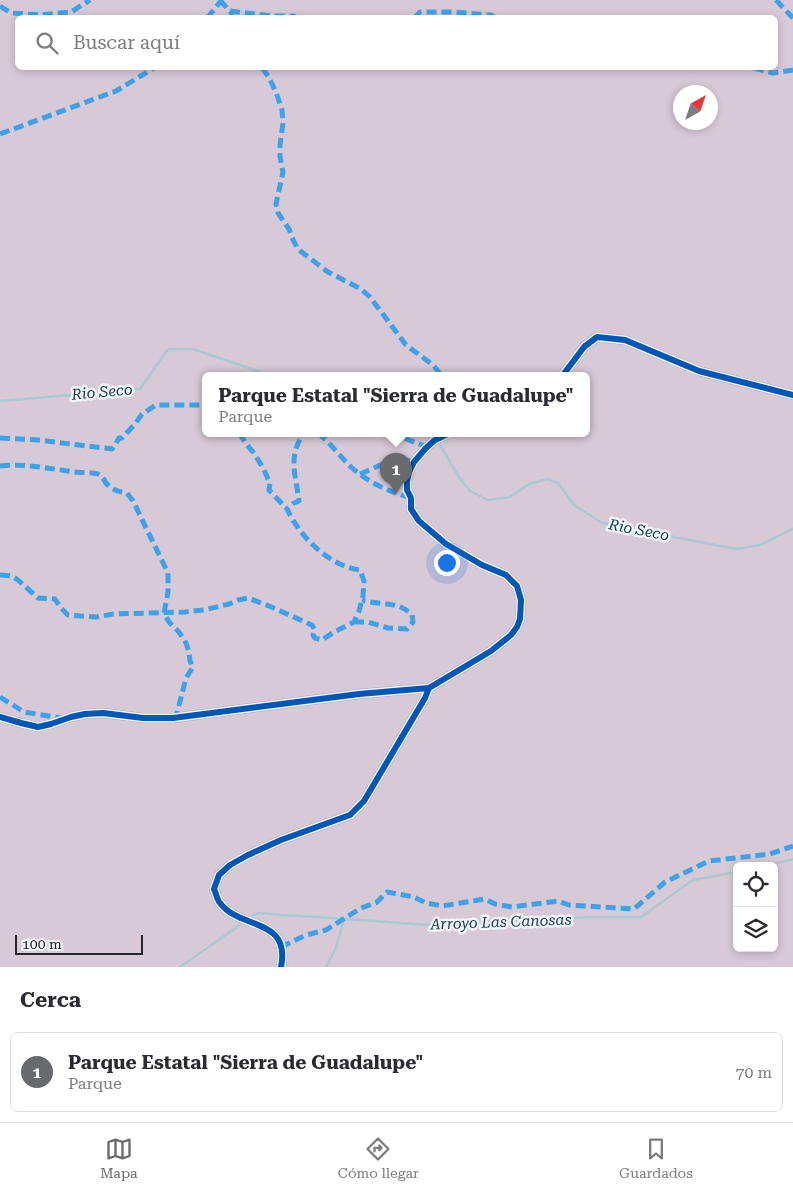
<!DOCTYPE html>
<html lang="es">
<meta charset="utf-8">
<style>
:root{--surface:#fff;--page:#f7f7f7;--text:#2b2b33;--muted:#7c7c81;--line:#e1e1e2;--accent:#696a6e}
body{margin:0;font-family:"Roboto Serif",serif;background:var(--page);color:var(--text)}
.controls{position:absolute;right:15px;bottom:15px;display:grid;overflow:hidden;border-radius:8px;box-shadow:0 2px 8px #0003}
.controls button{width:45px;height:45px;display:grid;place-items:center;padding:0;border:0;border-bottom:1px solid var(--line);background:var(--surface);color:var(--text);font:25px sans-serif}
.compass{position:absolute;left:673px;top:85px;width:45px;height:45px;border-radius:50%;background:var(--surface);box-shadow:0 2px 8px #0003;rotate:40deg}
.scale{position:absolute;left:15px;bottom:12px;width:128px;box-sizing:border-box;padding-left:5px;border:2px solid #26272a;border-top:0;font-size:14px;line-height:18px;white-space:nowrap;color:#26272a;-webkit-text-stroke:4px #f0f2fc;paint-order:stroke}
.you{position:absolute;left:446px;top:562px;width:18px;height:18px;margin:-12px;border:4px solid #fff;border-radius:50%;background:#1a73e8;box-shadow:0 0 0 8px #1a73e833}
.badge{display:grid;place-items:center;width:32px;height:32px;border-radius:50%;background:var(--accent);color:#fff;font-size:16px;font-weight:700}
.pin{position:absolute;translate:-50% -41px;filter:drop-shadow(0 1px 2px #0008)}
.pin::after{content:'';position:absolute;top:26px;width:18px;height:15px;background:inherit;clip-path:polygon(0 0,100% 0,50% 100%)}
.popup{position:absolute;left:202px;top:372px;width:388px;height:65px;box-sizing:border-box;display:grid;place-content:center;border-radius:8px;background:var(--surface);filter:drop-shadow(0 1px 4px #0005);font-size:16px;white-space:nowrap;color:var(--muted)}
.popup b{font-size:19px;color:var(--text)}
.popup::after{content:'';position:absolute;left:50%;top:100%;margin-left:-10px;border:10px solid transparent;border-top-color:var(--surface)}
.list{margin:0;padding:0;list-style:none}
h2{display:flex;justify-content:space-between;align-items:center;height:65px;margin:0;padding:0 20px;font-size:21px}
h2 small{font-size:16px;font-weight:400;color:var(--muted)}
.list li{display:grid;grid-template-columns:32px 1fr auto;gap:15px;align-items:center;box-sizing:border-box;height:80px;margin:0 10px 10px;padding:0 10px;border:1px solid var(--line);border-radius:8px}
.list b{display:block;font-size:19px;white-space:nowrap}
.list p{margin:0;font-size:16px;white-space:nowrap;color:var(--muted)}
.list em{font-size:16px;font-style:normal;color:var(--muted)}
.icon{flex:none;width:28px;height:28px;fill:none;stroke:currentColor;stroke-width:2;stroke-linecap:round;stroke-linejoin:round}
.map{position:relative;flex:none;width:793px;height:967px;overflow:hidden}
.search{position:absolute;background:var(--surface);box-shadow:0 2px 8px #0003;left:15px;right:15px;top:15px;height:55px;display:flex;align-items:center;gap:12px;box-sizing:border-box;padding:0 18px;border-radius:8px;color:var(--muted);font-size:19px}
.sheet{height:155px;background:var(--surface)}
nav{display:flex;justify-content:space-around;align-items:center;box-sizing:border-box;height:70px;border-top:1px solid var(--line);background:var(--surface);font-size:14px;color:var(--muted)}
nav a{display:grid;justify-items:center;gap:2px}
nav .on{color:var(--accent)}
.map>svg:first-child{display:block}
</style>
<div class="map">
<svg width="793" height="967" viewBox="0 0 793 967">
<rect width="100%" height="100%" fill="#e6e6eb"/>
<path fill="#d7c9d6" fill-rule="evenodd" d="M0 0H793V967H0ZM18 18H776V68H18ZM680 92H710V122H680ZM206 375H586V433H206ZM737 866H774V948H737Z"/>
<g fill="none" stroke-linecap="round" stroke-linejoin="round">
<path stroke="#aacad3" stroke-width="2.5" d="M0 401 140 389 168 349H193L269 375
M425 433 435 436
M440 445 459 477 470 491 488 500 510 497 529 484 548 479 558 483 574 505 602 523 736 549 760 545 790 530 793 529
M766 866 793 859
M253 915 259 913 282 915 318 917 429 925 591 917H641L693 880 737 872
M180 967 240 925
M326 967 335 950 344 919"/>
<path stroke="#abaaaf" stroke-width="10" d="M563 375 584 347 597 337 625 340 699 371 793 395
M0 717 21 723 38 727 51 724 71 717 85 714 103 713 143 718H173L359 694 429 688 491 651 511 635 517 627 520 619 521 600 517 586 506 575 482 565 446 544 419 521 411 509V498L407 490V481L409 472 414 462 426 448 435 440 450 433H453
M281 967C291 917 240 930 220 903 217 900 216 893 214 889L219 875 230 865 248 855 281 840 350 815 364 801 425 698 429 688"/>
<path stroke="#3ea2eb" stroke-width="5" stroke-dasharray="10 5" stroke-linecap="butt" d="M220 0 233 15
M776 0 793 18
M0 6 11 13 41 15 71 12 90 0
M230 11 272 16H294L296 18
M207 18 221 1
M414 18 420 12H452L491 15 496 18
M262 68 268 76 276 92 282 110 283 123 280 145V157L283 172 276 204 278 213 289 229 294 242 299 250 328 272 361 289 370 297 406 345 433 365 441 375
M754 68 773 73 793 70
M0 134 116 91 154 68
M239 433 247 445 253 452 262 466 270 483 269 490 287 509
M318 433C330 443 340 456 351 467 369 483 388 491 411 498
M391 433 427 447
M0 438 38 440 112 449 115 445 119 438H122L135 424 142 414 156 405H206
M0 466C25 463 50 469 75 472 82 473 92 472 98 474 103 476 104 480 106 483 112 490 118 492 127 493L133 501 168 573V592L164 613 169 622 179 632 186 643 189 652 190 661 193 667 186 678 176 717
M360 474C378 467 394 455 414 462
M0 575 12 576 18 580 38 598 55 599 60 607 68 615 96 617 113 614 185 612 204 610 229 604 238 600 248 598 269 606 312 625 315 630 313 635 315 638 322 640 334 632 354 622 359 611 363 596 364 581 360 570C329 566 300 537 287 509L294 503 299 501C296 475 287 457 304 433
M354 622H368L388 628 407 629 413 622 412 615C398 600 380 606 362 600
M0 697 24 712 61 718
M281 947 306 935 326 930 361 908 376 903 387 892 414 897 426 903 442 906 485 899 495 904 512 907 558 901 569 905 634 909 665 882 709 861 770 854 793 846"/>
<defs>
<path id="cycleway" d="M563 375 584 347 597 337 625 340 699 371 793 395
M0 717 21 723 38 727 51 724 71 717 85 714 103 713 143 718H173L359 694 429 688 491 651 511 635 517 627 520 619 521 600 517 586 506 575 482 565 446 544 419 521 411 509V498L407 490V481L409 472 414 462 426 448 435 440 450 433H453
M281 967C291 917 240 930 220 903 217 900 216 893 214 889L219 875 230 865 248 855 281 840 350 815 364 801 425 698 429 688"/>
</defs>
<use href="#cycleway" stroke="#f0f2fc" stroke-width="9"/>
<use href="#cycleway" stroke="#0057b8" stroke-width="6"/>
</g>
<g text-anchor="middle" stroke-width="5" stroke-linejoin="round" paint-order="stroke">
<g font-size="15" font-style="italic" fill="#17414a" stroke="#f0f2fc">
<text transform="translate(102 392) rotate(-5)" y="5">Rio Seco</text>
<text transform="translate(639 530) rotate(11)" y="5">Rio Seco</text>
<text transform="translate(501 922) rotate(-2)" y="5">Arroyo Las Canosas</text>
</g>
</g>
</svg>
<div class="controls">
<button><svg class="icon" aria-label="locate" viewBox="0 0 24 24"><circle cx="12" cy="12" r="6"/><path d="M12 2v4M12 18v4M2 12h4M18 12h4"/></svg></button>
<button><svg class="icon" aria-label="layers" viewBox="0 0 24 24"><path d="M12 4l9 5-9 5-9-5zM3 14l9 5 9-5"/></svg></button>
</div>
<svg class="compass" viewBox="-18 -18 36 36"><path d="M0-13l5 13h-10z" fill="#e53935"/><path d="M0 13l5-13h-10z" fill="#7c7c81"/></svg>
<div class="scale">100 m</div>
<div class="you"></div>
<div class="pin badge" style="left:396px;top:494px">1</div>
<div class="popup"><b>Parque Estatal &quot;Sierra de Guadalupe&quot;</b>Parque</div>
<div class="search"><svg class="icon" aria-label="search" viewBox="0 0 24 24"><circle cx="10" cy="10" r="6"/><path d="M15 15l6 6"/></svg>Buscar aquí</div>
</div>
<section class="sheet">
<h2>Cerca<small></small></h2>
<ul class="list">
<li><span class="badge">1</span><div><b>Parque Estatal &quot;Sierra de Guadalupe&quot;</b><p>Parque</p></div><em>70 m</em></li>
</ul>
</section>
<nav>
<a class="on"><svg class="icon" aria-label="map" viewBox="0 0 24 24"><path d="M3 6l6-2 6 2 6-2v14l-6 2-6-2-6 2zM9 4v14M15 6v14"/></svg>Mapa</a>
<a><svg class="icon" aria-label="directions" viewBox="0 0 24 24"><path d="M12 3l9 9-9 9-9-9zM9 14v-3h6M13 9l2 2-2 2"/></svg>Cómo llegar</a>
<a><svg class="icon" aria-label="saved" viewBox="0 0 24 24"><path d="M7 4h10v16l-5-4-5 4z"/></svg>Guardados</a>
</nav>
